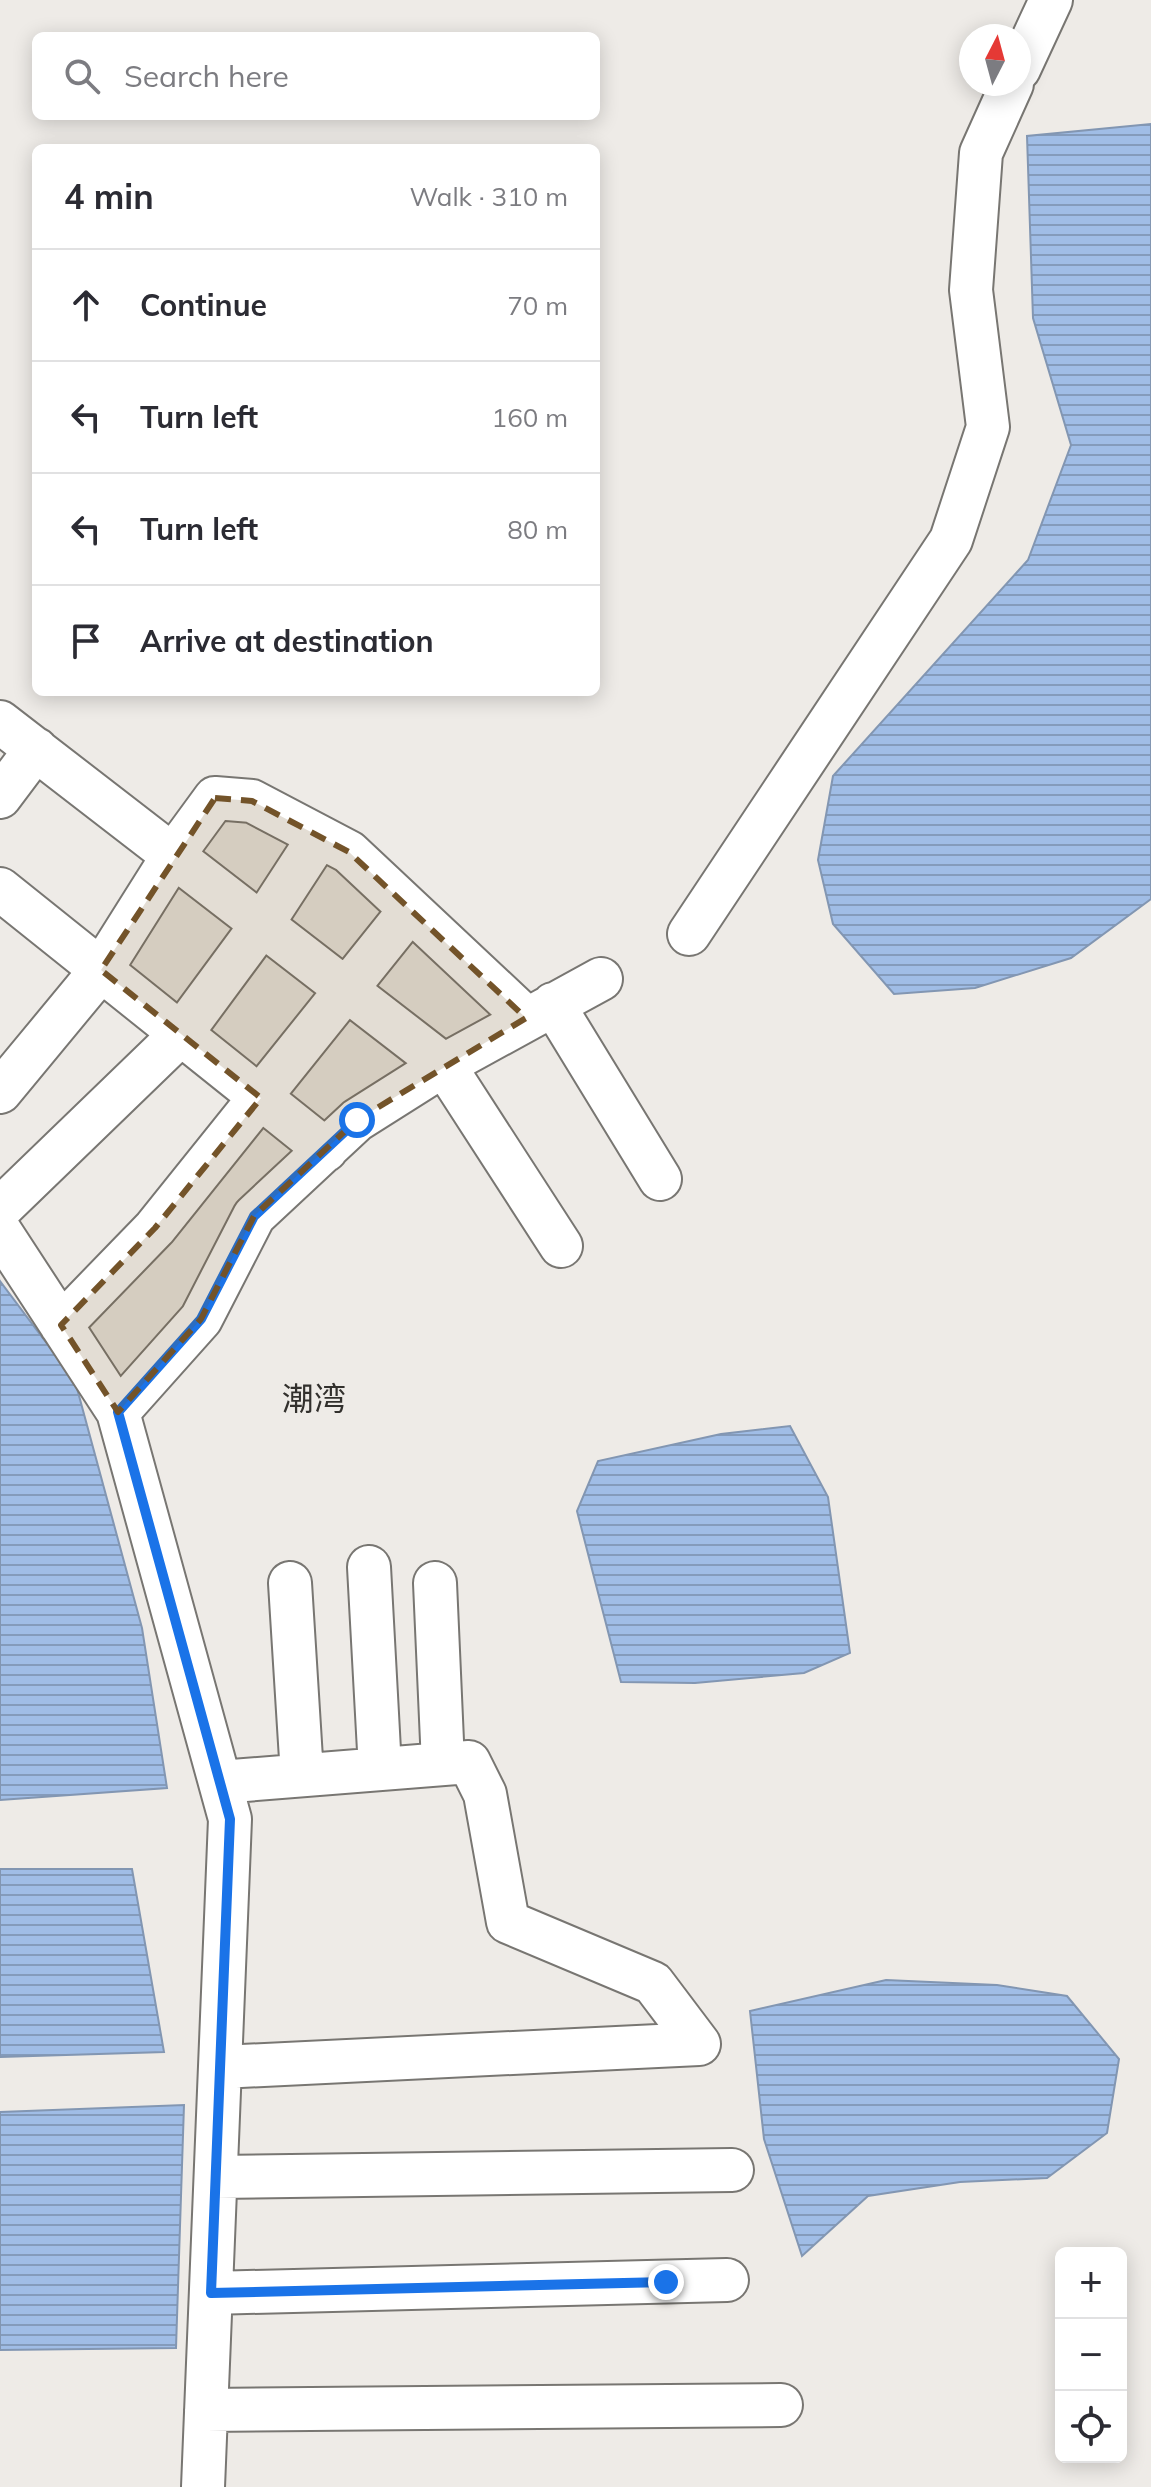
<!DOCTYPE html>
<meta charset="utf-8">
<style>
:root{--surface:#fff;--page:#f7f7f7;--text:#2b2b33;--muted:#7c7c81;--line:#e1e1e2}
body{margin:0;font-family:Mulish,"Noto Sans SC",sans-serif;background:var(--page);color:var(--text)}
.controls{position:absolute;right:24px;bottom:24px;display:grid;overflow:hidden;border-radius:12px;box-shadow:0 4px 20px #0003}
.controls button{width:72px;height:72px;display:grid;place-items:center;padding:0;border:0;border-bottom:2px solid var(--line);background:var(--surface);color:var(--text);font:40px sans-serif}
.compass{position:absolute;left:959px;top:24px;width:72px;height:72px;border-radius:50%;background:var(--surface);box-shadow:0 4px 20px #0003;rotate:6deg}
.stop{position:absolute;width:24px;height:24px;margin:-18px;border:6px solid #1a73e8;border-radius:50%;background:#fff}
.stop.end{background:#1a73e8;border-color:#fff;box-shadow:0 2px 8px #0008}
.list{margin:0;padding:0;list-style:none}
h2{display:flex;justify-content:space-between;align-items:center;height:104px;margin:0;padding:0 32px;font-size:34px}
h2 small{font-size:26px;font-weight:400;color:var(--muted)}
.list li{display:grid;grid-template-columns:52px 1fr auto;gap:24px;align-items:center;box-sizing:border-box;height:112px;padding:0 32px;border-top:2px solid var(--line)}
.list b{display:block;font-size:30px;white-space:nowrap}
.list em{font-size:26px;font-style:normal;color:var(--muted)}
.icon{flex:none;width:44px;height:44px;fill:none;stroke:currentColor;stroke-width:2;stroke-linecap:round;stroke-linejoin:round}
.map{position:relative;flex:none;width:1151px;height:2487px;overflow:hidden}
.search{position:absolute;background:var(--surface);box-shadow:0 4px 20px #0003;left:32px;top:32px;width:568px;height:88px;display:flex;align-items:center;gap:20px;box-sizing:border-box;padding:0 28px;border-radius:12px;color:var(--muted);font-size:30px}
.panel{position:absolute;background:var(--surface);box-shadow:0 4px 20px #0003;left:32px;top:144px;width:568px;height:552px;border-radius:12px}
.map>svg:first-child{display:block}
</style>
<div class="map">
<svg width="1151" height="2487" viewBox="0 0 1151 2487">
<defs>
<pattern id="water-rules" width="6" height="5" patternUnits="userSpaceOnUse" patternTransform="scale(2)"><rect width="6" height="5" fill="#a0bde6"/><path d="M0 2.5h6" fill="none" stroke="#849bbb"/></pattern>
</defs>
<rect width="100%" height="100%" fill="#eeebe7"/>
<path fill="url(#water-rules)" stroke="#8296b2" stroke-width="2" d="M1151 124V899L1071 958 975 988 894 994 833 924 818 860 833 776 1028 560 1071 445 1033 318 1027 136Z
M0 1281 75 1381 142 1628 167 1788 0 1800Z
M790 1426 828 1497 850 1653 804 1673 695 1683 621 1682 577 1511 598 1461 721 1434Z
M0 1869H132L164 2052 0 2057Z
M886 1980 997 1985 1067 1996 1119 2059 1107 2133 1047 2178 960 2182 868 2196 802 2256 764 2139 750 2011Z
M184 2105 176 2348 0 2350V2112Z"/>
<g fill="none" stroke-linecap="round" stroke-linejoin="round">
<defs>
<path id="street" d="M1019 69 1051 0
M0 722 444 1065 561 1246
M0 797 36 749
M0 889 326 1150
M689 934 951 540 988 427 971 290 981 153 1012 84
M553 1004 660 1179
M0 1092 101 970 174 854 215 798 252 801 349 852 526 1018
M0 1209 181 1034 263 923 319 837
M0 1231 118 1412 230 1819 203 2487
M61 1325 155 1228 410 910
M118 1412 201 1319 254 1216 357 1120 444 1065 601 979
M369 1567 380 1769
M290 1583 302 1775
M435 1583 443 1764
M220 1782 469 1762 485 1794 508 1922 653 1983 699 2044
M221 2067 699 2044
M216 2177 732 2170
M211 2293 727 2280
M206 2410 781 2405"/>
</defs>
<use href="#street" stroke="#787672" stroke-width="46"/>
<use href="#street" stroke="#fff" stroke-width="42"/>
</g>
<g fill="none" stroke-linecap="round" stroke-linejoin="round">
<path stroke="#1a73e8" stroke-width="10" d="M357 1120 254 1216 201 1319 118 1412 230 1819 211 2293 666 2282"/>
</g>
<path fill="#735329" fill-opacity="0.2" stroke="#735329" stroke-width="6" stroke-dasharray="16 10" stroke-linejoin="round" d="M215 798 252 801 349 852 526 1018 357 1120 254 1216 201 1319 118 1412 61 1325 155 1228 261 1098 101 970Z"/>
<g text-anchor="middle" stroke-width="8" stroke-linejoin="round" paint-order="stroke">
<g font-size="32" fill="#32302d" stroke="#eeebe7">
<text x="314" y="1410">潮湾</text>
</g>
</g>
</svg>
<div class="controls">
<button>+</button>
<button>−</button>
<button><svg class="icon" aria-label="locate" viewBox="0 0 24 24"><circle cx="12" cy="12" r="6"/><path d="M12 2v4M12 18v4M2 12h4M18 12h4"/></svg></button>
</div>
<svg class="compass" viewBox="-18 -18 36 36"><path d="M0-13l5 13h-10z" fill="#e53935"/><path d="M0 13l5-13h-10z" fill="#7c7c81"/></svg>
<div class="stop" style="left:357px;top:1120px"></div>
<div class="stop end" style="left:666px;top:2282px"></div>
<div class="search"><svg class="icon" aria-label="search" viewBox="0 0 24 24"><circle cx="10" cy="10" r="6"/><path d="M15 15l6 6"/></svg>Search here</div>
<section class="panel">
<h2>4 min<small>Walk · 310 m</small></h2>
<ul class="list">
<li><svg class="icon" aria-label="ahead" viewBox="0 0 24 24"><path d="M12 20V5M6 11l6-6 6 6"/></svg><div><b>Continue</b></div><em>70 m</em></li>
<li><svg class="icon" aria-label="left" viewBox="0 0 24 24"><path d="M17 20v-9H6M10 6l-5 5 5 5"/></svg><div><b>Turn left</b></div><em>160 m</em></li>
<li><svg class="icon" aria-label="left" viewBox="0 0 24 24"><path d="M17 20v-9H6M10 6l-5 5 5 5"/></svg><div><b>Turn left</b></div><em>80 m</em></li>
<li><svg class="icon" aria-label="arrive" viewBox="0 0 24 24"><path d="M6 21V4h12l-3 4 3 4H6"/></svg><div><b>Arrive at destination</b></div></li>
</ul>
</section>
</div>
